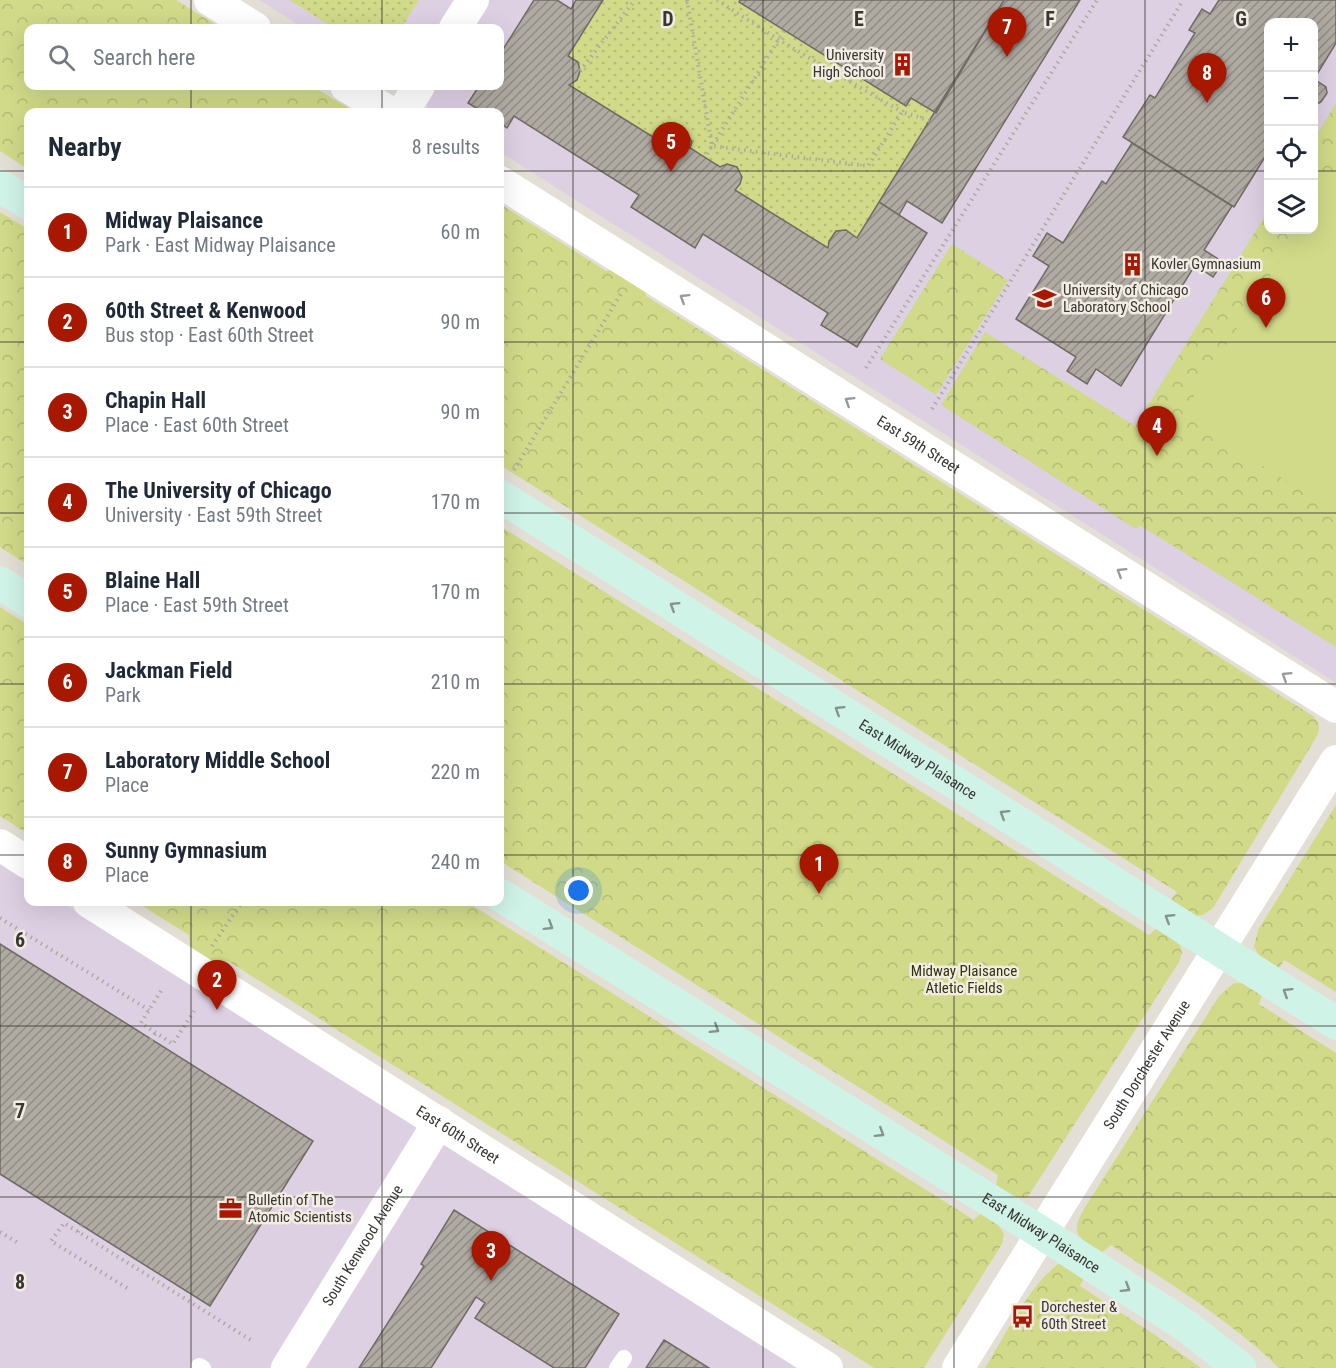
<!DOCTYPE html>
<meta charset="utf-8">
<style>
:root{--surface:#fff;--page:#f6f6f7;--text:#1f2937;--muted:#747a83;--line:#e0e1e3;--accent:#a81801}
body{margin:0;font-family:"Roboto Condensed",sans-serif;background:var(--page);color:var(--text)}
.controls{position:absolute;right:18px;top:18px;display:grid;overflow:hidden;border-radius:12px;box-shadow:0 6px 24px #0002}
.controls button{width:54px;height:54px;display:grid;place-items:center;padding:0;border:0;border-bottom:2px solid var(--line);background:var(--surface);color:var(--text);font:30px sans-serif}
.you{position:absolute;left:579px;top:891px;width:21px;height:21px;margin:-15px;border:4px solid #fff;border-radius:50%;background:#1a73e8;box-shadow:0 0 0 9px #1a73e833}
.badge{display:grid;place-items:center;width:39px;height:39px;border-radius:50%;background:var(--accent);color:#fff;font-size:20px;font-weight:700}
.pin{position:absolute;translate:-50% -50px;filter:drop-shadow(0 2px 3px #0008)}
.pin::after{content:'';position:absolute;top:32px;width:21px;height:18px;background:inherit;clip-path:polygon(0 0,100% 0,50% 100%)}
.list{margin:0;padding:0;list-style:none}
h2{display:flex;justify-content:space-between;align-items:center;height:78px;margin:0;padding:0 24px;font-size:26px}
h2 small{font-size:20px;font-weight:400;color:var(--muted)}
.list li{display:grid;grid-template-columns:39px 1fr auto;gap:18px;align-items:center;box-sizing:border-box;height:90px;padding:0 24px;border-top:2px solid var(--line)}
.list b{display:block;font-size:22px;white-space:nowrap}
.list p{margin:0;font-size:20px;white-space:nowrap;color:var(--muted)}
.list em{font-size:20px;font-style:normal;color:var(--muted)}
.icon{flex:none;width:33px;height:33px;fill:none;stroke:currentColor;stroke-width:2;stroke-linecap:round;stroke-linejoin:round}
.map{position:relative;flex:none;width:1336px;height:1368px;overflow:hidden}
.search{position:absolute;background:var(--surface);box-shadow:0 6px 24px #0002;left:24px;top:24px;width:480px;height:66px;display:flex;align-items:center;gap:15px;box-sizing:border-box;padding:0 21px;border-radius:12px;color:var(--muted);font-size:22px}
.panel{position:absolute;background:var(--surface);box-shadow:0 6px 24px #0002;left:24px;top:108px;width:480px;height:798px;border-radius:12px}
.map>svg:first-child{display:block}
</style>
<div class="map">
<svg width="1336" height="1368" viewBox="0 0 1336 1368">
<defs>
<pattern id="grass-dots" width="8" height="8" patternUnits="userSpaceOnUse" patternTransform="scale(1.5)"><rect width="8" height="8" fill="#d0da88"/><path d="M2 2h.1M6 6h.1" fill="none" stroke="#b3bc76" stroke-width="1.8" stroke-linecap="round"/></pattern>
<pattern id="park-crowns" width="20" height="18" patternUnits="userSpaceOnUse" patternTransform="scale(1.5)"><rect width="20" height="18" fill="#d0da88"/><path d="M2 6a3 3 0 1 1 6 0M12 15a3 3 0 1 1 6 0" fill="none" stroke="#b3bc76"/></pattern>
<pattern id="building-hatch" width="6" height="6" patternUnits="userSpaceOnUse" patternTransform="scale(1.5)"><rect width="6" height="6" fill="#b0aba2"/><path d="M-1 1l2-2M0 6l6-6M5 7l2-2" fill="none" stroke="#908c85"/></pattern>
</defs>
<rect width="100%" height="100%" fill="#e4dfd6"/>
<path fill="#ded0e3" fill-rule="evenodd" d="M259 0H1336V683L500 152V112H437L394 86H500V28H304ZM1268 22H1314V230H1268Z
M0 863 28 881V902H61L800 1368H0Z"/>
<path fill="url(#grass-dots)" d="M289 0H419L401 28H334Z
M603 0H740L739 3 906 105 911 98 936 113 857 238 846 230 836 231 829 241 828 248 735 190 742 177 737 167 727 164 720 167 690 148 691 142 688 135 676 131 668 137 666 145 569 85 577 80 580 71 578 62 568 56Z"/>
<path fill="url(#park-crowns)" d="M0 0H176L221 28H28V86H312L355 112H28V169L0 151Z
M1336 103V647L1139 525 1136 529 941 405 985 332 1135 426 1268 211V230H1314V139Z
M500 204 606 271 616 268 644 286 646 296 1313 716C1319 723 1321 727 1317 736L1213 908 1203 915 1196 916 1171 900 1177 892 500 465Z
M0 212 28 229V565L0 547Z
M952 244 1008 280 936 395 880 359Z
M500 526 1149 935 1157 928 1180 945 1182 953 1179 962 1027 1198 1013 1196 996 1185 998 1175 500 861Z
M0 607 28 625V834L0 816Z
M1336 805V992L1284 960 1279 968 1259 955 1254 947 1258 930Z
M136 902H467L974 1220 981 1213 997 1223 1004 1234 1002 1244 924 1368H874L228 961 217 964 190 947 189 935Z
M1234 983H1243L1262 995 1259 1004 1336 1053V1368H1279C1230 1320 1169 1283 1111 1245L1101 1253C1079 1238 1069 1235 1084 1209L1219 996Z
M1058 1264 1066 1265 1084 1278 1080 1286 1155 1335 1201 1368H985C1004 1337 1029 1286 1058 1264Z"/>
<path fill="#d0da88" d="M1336 171V512L1182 415 1299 230H1314V206Z"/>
<path fill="url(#building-hatch)" stroke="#706b63" stroke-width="1.5" d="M534 0H557L571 9 576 0H603L568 56 578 62 580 71 577 80 569 85 666 145 668 137 676 131 688 135 692 142 690 148 720 167 727 164 737 167 742 177 740 184 735 190 828 248 829 241 836 231 846 230 857 238 879 202 927 233 857 347 821 325 828 313 703 234 695 248 631 207 639 195 514 116 507 128 500 123V112H483L468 103 479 86H500V54Z
M740 0H1004L936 113 911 98 906 106 739 2Z
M1004 0H1080L942 223 907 201 899 215 879 202Z
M1219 0H1336V43L1314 79 1326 87 1327 93 1321 102 1315 105 1314 104V22H1268V152L1234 207 1123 137 1150 95 1155 98 1195 33 1189 30 1202 9 1210 14Z
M1132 143 1232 206 1204 250 1223 262 1213 277 1195 265 1121 386 1096 369 1087 384 1067 371 1076 357 1016 319 1049 266 1033 256 1047 233 1063 243 1102 181 1106 184Z
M0 944 313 1141 210 1306 0 1174Z
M454 1210 619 1314 585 1368H554L475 1318 485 1303 476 1297 431 1368H359L424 1266 421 1264Z
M664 1340 709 1368H646Z"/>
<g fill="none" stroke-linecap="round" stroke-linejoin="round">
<path stroke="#aeaaa2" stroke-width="4" stroke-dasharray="1.5 4.5" stroke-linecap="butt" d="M687 0 712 146 705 158
M717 0 779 40 902 112
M784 31 712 146 868 166 902 112 931 121
M580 71 635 0
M866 368 1097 0
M932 409 1182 2
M514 470 622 292
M0 918 149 1010
M212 946 242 902
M161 991 141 1023 173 1044 194 1011
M151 1040 156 1032
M0 1232 20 1244
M78 1232 82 1225
M127 1288 51 1241 64 1223 254 1342"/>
<path stroke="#fff" stroke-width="16" d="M199 1366 203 1368
M617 1368 624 1358"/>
<g stroke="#fff" stroke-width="32">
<path d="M210 0 255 28"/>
<path d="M455 28 473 0"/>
<path d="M346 86 389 112"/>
<path d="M403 112 419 86"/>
<path id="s1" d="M500 182 1336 707"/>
<path d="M0 845 28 863"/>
<path id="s2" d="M89 902 827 1368"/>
<path id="s3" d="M287 1368 439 1122"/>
<path id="s4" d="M958 1368 1336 761"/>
</g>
<g stroke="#d0f3e8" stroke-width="33">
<path d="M0 186 28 203"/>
<path id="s5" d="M500 496 1336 1023"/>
<path d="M0 583 28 601"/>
<path id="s6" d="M500 895 1042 1233 1186 1326 1240 1368"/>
</g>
</g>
<defs><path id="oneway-chevron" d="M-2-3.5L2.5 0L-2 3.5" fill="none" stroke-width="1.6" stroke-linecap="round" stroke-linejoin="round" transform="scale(1.5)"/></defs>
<g stroke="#9c9a98">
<use href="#oneway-chevron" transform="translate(684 298) rotate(-148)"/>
<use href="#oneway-chevron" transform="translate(849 401) rotate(-148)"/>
<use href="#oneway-chevron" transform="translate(1121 572) rotate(-148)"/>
<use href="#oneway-chevron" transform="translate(1286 676) rotate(-148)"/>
</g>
<g stroke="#84948d">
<use href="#oneway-chevron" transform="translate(674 606) rotate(-148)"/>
<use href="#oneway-chevron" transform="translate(839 710) rotate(-148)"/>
<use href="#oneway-chevron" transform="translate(1004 814) rotate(-148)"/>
<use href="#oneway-chevron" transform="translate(1169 918) rotate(-148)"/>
<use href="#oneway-chevron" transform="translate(549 926) rotate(32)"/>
<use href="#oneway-chevron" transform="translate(1287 992) rotate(-148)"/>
<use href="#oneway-chevron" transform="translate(715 1029) rotate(32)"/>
<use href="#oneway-chevron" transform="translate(880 1133) rotate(32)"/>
<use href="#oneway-chevron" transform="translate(1126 1288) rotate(32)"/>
</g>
<path fill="none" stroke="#383632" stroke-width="1.5" stroke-opacity="0.55" d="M191 0V28M382 0V28M573 0V1368M763 0V1368M954 0V1368M1145 0V1368M191 86V112M382 86V112M0 171H28M500 171H1268M1314 171H1336M0 342H28M500 342H1336M0 513H28M500 513H1336M0 684H28M500 684H1336M0 855H28M500 855H1336M191 902V1368M382 902V1368M0 1026H1336M0 1197H1336"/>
<defs>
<symbol id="building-bare" viewBox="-9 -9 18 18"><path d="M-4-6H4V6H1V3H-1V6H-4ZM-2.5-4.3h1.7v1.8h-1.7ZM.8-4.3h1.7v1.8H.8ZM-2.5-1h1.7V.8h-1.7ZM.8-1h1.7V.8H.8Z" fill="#a81801" stroke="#f2ece3" stroke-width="2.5" paint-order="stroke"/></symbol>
<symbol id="school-bare" viewBox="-9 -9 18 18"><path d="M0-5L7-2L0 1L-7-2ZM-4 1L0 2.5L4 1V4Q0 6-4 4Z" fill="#a81801" stroke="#f2ece3" stroke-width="2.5" paint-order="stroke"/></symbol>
<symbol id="office-bare" viewBox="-9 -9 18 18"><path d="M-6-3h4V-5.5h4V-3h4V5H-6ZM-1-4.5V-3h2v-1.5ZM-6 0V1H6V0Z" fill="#a81801" stroke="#f2ece3" stroke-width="2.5" paint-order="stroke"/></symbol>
<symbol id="bus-bare" viewBox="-9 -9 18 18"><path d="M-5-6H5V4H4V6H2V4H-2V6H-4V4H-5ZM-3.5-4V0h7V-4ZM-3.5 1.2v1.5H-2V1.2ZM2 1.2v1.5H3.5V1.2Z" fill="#a81801" stroke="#f2ece3" stroke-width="2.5" paint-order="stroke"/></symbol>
</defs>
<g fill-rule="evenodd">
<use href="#building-bare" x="886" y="48" width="33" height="33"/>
<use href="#building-bare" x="1116" y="248" width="33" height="33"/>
<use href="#school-bare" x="1028" y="282" width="33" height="33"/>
<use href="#office-bare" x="214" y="1192" width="33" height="33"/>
<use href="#bus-bare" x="1006" y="1300" width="33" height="33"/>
</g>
<g text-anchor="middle" stroke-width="5" stroke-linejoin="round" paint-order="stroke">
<g font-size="15" fill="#383632" stroke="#f2ece3" text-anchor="start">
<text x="884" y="60" text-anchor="end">University<tspan x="884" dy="17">High School</tspan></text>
<text x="1151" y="269">Kovler Gymnasium</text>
<text x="1063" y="295">University of Chicago<tspan x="1063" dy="17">Laboratory School</tspan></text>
<text x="248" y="1205">Bulletin of The<tspan x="248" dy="17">Atomic Scientists</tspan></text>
<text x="1041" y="1312">Dorchester &amp;<tspan x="1041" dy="17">60th Street</tspan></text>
</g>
<g font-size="15" fill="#383632" stroke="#f2ece3">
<text dy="5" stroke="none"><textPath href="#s1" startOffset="494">East 59th Street</textPath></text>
<text dy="5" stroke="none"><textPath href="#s5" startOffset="494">East Midway Plaisance</textPath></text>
<text dy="5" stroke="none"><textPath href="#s4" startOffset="357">South Dorchester Avenue</textPath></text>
<text dy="5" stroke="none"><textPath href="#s2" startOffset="436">East 60th Street</textPath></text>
<text dy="5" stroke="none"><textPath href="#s6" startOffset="638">East Midway Plaisance</textPath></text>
<text dy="5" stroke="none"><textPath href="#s3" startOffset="144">South Kenwood Avenue</textPath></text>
</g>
<g font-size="15" fill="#30340b" stroke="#f2ece3">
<text x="964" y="976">Midway Plaisance<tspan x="964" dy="17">Atletic Fields</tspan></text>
</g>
</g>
<g font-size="20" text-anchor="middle" font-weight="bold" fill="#383632" stroke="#f2ece3" stroke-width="5" stroke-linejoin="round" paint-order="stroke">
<text x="668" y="26">D</text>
<text x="859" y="26">E</text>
<text x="1050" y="26">F</text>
<text x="1241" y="26">G</text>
<text x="20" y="947">6</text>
<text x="20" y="1118">7</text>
<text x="20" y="1289">8</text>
</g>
</svg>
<div class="controls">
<button>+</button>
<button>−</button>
<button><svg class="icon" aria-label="locate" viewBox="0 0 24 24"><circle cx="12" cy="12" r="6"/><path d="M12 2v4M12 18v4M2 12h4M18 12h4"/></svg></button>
<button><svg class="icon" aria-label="layers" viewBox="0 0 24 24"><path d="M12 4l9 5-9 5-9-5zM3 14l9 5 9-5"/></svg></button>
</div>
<div class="you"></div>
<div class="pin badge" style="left:819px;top:894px">1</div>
<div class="pin badge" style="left:217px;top:1010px">2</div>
<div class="pin badge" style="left:491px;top:1281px">3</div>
<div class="pin badge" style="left:1157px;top:456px">4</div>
<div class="pin badge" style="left:671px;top:172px">5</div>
<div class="pin badge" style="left:1266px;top:328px">6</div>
<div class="pin badge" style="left:1007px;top:57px">7</div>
<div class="pin badge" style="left:1207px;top:103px">8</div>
<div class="search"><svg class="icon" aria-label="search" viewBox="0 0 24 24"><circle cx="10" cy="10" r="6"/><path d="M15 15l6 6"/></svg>Search here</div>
<section class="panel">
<h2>Nearby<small>8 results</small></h2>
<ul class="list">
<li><span class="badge">1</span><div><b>Midway Plaisance</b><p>Park · East Midway Plaisance</p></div><em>60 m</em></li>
<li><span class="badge">2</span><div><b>60th Street &amp; Kenwood</b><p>Bus stop · East 60th Street</p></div><em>90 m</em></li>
<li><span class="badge">3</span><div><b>Chapin Hall</b><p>Place · East 60th Street</p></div><em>90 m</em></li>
<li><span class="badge">4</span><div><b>The University of Chicago</b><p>University · East 59th Street</p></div><em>170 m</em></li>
<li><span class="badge">5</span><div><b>Blaine Hall</b><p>Place · East 59th Street</p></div><em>170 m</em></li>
<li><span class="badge">6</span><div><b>Jackman Field</b><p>Park</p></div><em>210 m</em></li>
<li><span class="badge">7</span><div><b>Laboratory Middle School</b><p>Place</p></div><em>220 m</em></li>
<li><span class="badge">8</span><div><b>Sunny Gymnasium</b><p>Place</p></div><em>240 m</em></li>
</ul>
</section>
</div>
